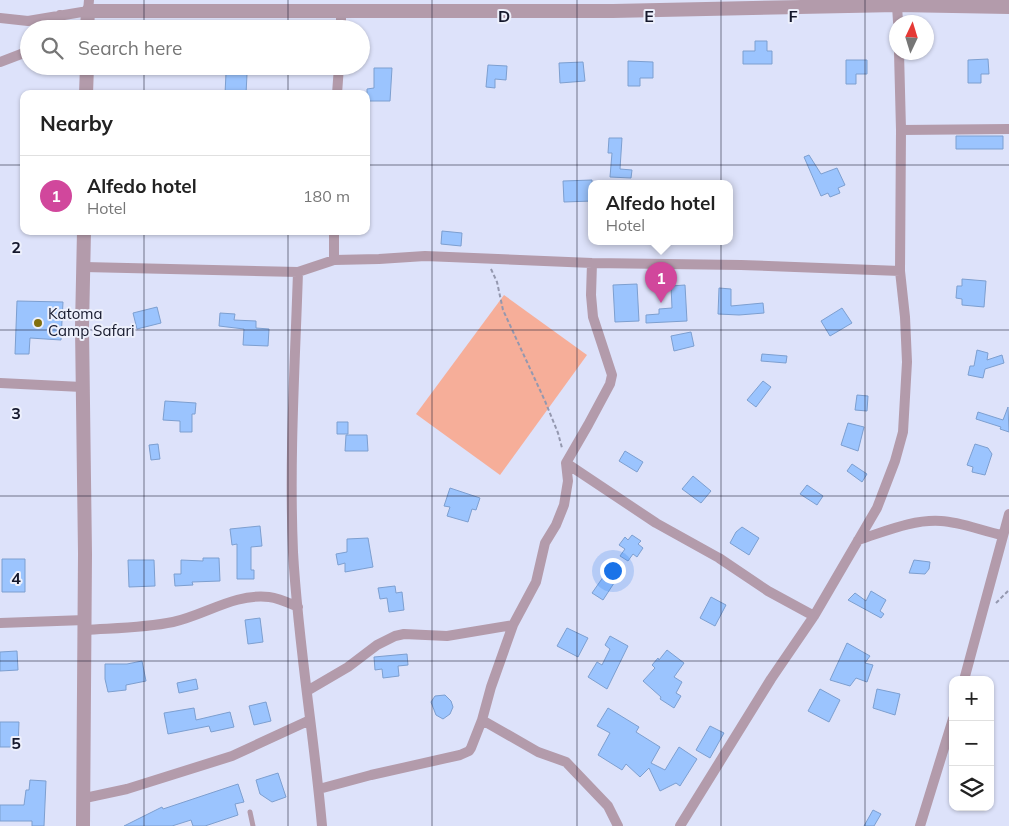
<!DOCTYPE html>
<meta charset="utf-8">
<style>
:root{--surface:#fff;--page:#f2f2f2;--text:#222;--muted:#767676;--line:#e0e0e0;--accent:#b45309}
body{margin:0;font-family:Mulish,sans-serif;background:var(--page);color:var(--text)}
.controls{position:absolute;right:15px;bottom:15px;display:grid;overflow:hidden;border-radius:10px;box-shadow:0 1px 4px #0004}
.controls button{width:45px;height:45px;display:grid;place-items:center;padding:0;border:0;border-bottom:1px solid var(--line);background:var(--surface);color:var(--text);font:25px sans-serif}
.compass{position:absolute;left:889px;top:15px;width:45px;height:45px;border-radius:50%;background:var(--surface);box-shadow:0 1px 4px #0004;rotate:4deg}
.you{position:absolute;left:612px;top:570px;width:18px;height:18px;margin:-12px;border:4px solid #fff;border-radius:50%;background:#1a73e8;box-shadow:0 0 0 8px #1a73e833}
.badge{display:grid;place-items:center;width:32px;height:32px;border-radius:50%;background:var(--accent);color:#fff;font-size:16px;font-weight:700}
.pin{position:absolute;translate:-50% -41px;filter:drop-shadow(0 1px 2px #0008)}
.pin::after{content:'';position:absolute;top:26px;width:18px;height:15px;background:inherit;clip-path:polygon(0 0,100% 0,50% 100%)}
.popup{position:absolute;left:588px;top:180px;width:145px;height:65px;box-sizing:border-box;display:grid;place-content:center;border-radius:10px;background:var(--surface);filter:drop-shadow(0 1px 4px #0005);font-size:16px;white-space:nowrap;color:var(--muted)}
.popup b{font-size:19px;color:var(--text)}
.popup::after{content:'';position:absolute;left:50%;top:100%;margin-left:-10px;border:10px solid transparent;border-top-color:var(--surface)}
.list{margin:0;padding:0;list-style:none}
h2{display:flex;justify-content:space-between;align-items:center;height:65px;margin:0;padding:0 20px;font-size:21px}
h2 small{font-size:16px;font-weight:400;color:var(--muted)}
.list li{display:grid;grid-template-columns:32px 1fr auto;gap:15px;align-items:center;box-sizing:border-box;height:80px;padding:0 20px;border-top:1px solid var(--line)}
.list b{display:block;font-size:19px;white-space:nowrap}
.list p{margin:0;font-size:16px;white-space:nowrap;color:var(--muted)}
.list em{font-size:16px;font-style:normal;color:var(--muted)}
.icon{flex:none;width:28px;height:28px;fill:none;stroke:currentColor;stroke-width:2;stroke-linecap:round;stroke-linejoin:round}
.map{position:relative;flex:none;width:1009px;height:826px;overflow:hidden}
.search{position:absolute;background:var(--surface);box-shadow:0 1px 4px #0004;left:20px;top:20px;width:350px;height:55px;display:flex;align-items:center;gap:12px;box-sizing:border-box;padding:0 18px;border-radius:28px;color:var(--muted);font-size:19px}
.panel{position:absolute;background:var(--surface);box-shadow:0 1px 4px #0004;left:20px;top:90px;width:350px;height:145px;border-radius:10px}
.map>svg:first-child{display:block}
</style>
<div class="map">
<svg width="1009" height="826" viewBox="0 0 1009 826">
<rect width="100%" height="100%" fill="#dde2fa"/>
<path fill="#f6ae99" d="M504 295 587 355 500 475 416 414Z"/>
<path fill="#9bc4fe" stroke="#7d9fd0" d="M755 41H767V51H772V64H743V51H755Z
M988 59 989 74H981V83H968V60Z
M846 60H867V74H856V84H846Z
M628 61 653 62V78H640V86H628Z
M583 62 585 81 560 83 559 63Z
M488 65 507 66 506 80 495 79V88L486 87Z
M374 68H392L390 101H367V89L374 88Z
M226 73 247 74 246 94H225Z
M956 136H1003V149H956Z
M609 138H622L620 169 632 170 631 178 610 177 612 153H608Z
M809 155 821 174 837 168 845 185 838 188 840 193 830 197 828 193 821 196 804 157Z
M592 180V201L564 202 563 181Z
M442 231 462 233 461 246 441 244Z
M962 279 986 281 984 307 962 305V299L956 298 957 286H962Z
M637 284 639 321 615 322 613 285Z
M685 285 687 321 646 323V315L659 314V309L672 308 671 286Z
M719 288 731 289V306L763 303 764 313 739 315 718 314Z
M17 301 63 302 61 340 30 338 29 354H15Z
M157 307 161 323 137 329 133 313Z
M842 308 852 323 830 336 821 321Z
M220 313 235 314 234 320 256 321V328L269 329 268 346 243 345 244 329 219 326Z
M691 332 694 346 674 351 671 336Z
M977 350 988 353 987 360 1002 355 1004 363 985 369 983 378 968 375 970 366H974Z
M762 354 787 356 786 363 761 361Z
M763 381 771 387 756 407 747 400Z
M857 395 868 396 867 411 855 410Z
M165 401 196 403 195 414H192V432H180V421L163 420Z
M1008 407 1009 432 1000 429 1001 427 976 419 978 412 1003 420Z
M337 422H348V434H337Z
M848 423 864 427 858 451 841 445Z
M346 435H367L368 451H345Z
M158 444 160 459 151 460 149 445Z
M975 444 988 448 992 454 985 475 972 472 973 467 967 465Z
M625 451 643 462 637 472 619 461Z
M852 464 867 474 862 482 847 471Z
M693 476 711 491 701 503 682 489Z
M807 485 823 496 817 505 800 494Z
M450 488 480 498 476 510 472 509 468 522 447 516 450 507 444 506Z
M260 526 262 546 251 547V570H254V579H237V544L232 545 230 529Z
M742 527 759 538 749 555 730 543 736 532Z
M632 535 641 541 638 544 643 548 637 557 633 554 628 561 620 556 625 549 619 545 625 537 628 540Z
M368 538 373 567 345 572V563L338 565 336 554 347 552V539Z
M203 558H219L220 581 192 582 193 585 175 586 174 574H181V560L203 561Z
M2 559H25V592H2Z
M128 560H154L155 586 129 587Z
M914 560 930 562 929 569 925 574 909 573Z
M606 573 616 580 603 600 592 593Z
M395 586 396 593 402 592 404 610 389 612 387 598 380 599 378 588Z
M871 591 886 600 880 611 884 614 881 618 848 600 855 593 866 601Z
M711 597 726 605 715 626 700 618Z
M260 618 263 642 248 644 245 620Z
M567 628 588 638 578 657 557 646Z
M610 636 628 646 607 689 588 677 597 662 602 665 610 649 605 645Z
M847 643 870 656 865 663 873 665 867 682 856 678 850 686 830 680Z
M667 650 684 663 674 677 682 682 676 693 681 696 674 708 660 699 661 697 643 681 655 668 652 665 658 658 659 660Z
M17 651 18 670 0 671V652Z
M407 654 408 665 398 666 399 676 383 678 382 669 375 670 374 657Z
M142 661 146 681 126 685V690L108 692 105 679V664H127Z
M196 679 198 689 179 693 177 683Z
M820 689 840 700 829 722 808 711Z
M877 689 900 694 895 715 873 708Z
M445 695 451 701 453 707 450 714 443 719 436 715 431 702 435 696Z
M266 702 271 721 254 725 249 706Z
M194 708 196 720 230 712 234 727 211 732 209 726 168 734 164 713Z
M608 708 639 727 636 732 660 747 651 763 665 770 679 747 697 759 680 786 676 783 660 791 649 768 640 777 626 764 622 770 598 755 610 733 597 726Z
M0 722H19L18 747H0Z
M710 726 724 733 710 758 696 750Z
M278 773 286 797 272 802 260 794 256 780Z
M30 780 46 781 44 826H32V821H0V805H24L26 790H29Z
M238 784 244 802 235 804 238 815 205 826H193L191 820 172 826H124L162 807 163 809Z
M873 810 881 814 874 826H864Z"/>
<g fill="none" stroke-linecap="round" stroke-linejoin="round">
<path stroke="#9498af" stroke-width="2" stroke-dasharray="4 2.5" stroke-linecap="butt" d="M491 269 497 282 503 310 545 401 558 433 562 448
M996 603 1009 590"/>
<path stroke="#b39bab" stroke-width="5" d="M250 812 253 826"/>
<path stroke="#b39bab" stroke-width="10" d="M897 5 898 22
M0 18 28 21 88 11 89 0
M51 29 60 15
M341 29V12
M0 62 29 51
M337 94 339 66
M901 130 1009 129
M334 260V231
M592 263 591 295 593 317 612 375 610 384 588 425 566 463 656 523 719 558 768 591 814 616
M84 267 298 272 334 260 379 259 425 256 592 263 741 265 900 271
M298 272C295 365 289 459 293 552 298 644 314 734 322 826
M0 383 82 387
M858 540C884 532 913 519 941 521 961 522 982 531 1002 535
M0 623 85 620
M85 630C114 628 144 628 173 622 205 615 235 593 269 597 279 598 289 603 298 607
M964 680 1009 514
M307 691 348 667 377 645 395 636 404 634 447 636 513 625
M482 720 538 752 566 762 608 806 618 826
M319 789 371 775 460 755 469 751 471 748 482 720 491 687 513 625 536 582 545 543 556 525 564 505 568 481 566 463
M85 798 127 789 232 756 310 720
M680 826 771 679 814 616 877 508 895 461 903 432 907 362 905 317 900 271 901 130 899 52
M920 826 953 719"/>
<path stroke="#b39bab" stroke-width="14" d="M87 29 88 11H613L897 5 1009 7
M86 94 87 66
M83 826 85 554 82 327 84 231"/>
</g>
<path fill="none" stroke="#15182c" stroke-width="1" stroke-opacity="0.55" d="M144 0V29M288 0V29M432 0V826M577 0V826M721 0V826M865 0V826M144 66V94M288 66V94M0 165H24M366 165H1009M144 231V826M288 231V826M0 330H1009M0 496H1009M0 661H1009"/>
<circle fill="#82700f" stroke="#edf0fc" stroke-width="2" cx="38" cy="323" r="5"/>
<g text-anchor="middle" stroke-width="4" stroke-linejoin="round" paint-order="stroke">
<g font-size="15" fill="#15182c" stroke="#edf0fc" text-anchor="start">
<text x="48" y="319">Katoma<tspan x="48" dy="17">Camp Safari</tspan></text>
</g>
</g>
<g font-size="16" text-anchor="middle" font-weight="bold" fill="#15182c" stroke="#edf0fc" stroke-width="4" stroke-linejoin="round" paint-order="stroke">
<text x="504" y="22">D</text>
<text x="649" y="22">E</text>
<text x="793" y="22">F</text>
<text x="16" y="253">2</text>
<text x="16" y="419">3</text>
<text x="16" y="584">4</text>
<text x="16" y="749">5</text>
</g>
</svg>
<div class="controls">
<button>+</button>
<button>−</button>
<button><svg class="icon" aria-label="layers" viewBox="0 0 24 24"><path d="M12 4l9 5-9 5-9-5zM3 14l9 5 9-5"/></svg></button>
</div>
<svg class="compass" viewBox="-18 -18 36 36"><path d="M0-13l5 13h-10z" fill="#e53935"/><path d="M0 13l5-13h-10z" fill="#767676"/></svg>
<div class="you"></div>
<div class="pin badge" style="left:661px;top:303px;background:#d1479c">1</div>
<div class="popup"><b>Alfedo hotel</b>Hotel</div>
<div class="search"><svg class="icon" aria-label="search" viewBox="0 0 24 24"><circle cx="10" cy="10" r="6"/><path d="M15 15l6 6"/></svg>Search here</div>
<section class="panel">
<h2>Nearby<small></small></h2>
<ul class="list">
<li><span class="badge" style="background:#d1479c">1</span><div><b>Alfedo hotel</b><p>Hotel</p></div><em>180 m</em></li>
</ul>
</section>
</div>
